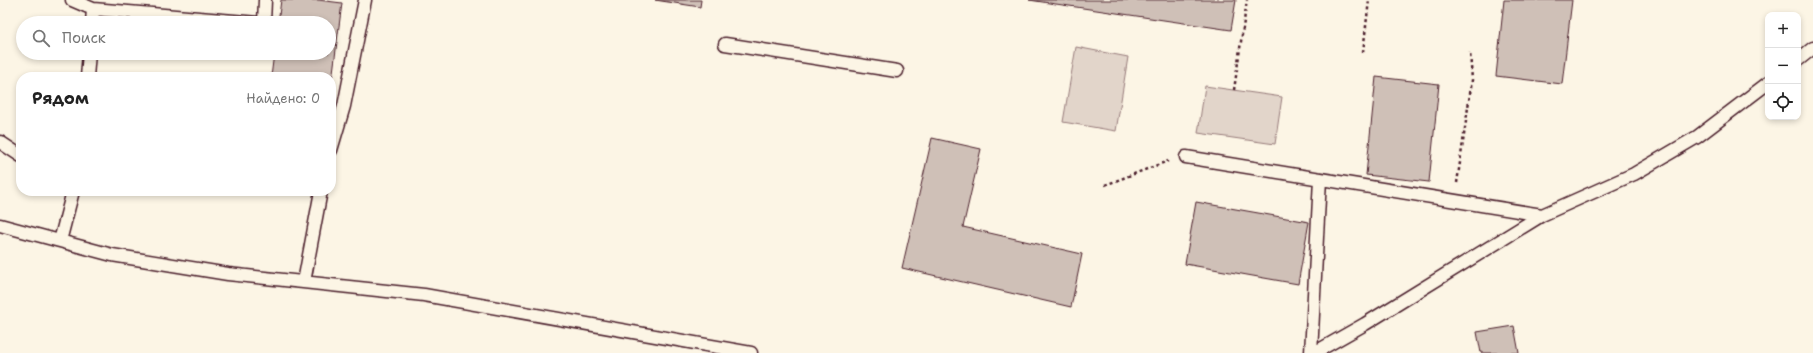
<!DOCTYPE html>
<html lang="ru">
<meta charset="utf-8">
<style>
:root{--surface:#fff;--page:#f6f6f6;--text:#222;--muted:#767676;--line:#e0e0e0}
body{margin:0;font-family:"Shantell Sans",sans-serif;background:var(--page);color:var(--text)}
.controls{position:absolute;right:12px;top:12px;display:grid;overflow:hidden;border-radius:8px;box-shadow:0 2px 6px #0003}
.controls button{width:36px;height:36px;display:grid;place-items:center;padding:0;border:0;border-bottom:1px solid var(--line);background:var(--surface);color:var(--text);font:20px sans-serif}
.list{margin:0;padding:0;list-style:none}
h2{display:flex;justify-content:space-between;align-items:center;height:52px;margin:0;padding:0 16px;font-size:17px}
h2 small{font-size:13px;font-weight:400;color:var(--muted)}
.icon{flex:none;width:22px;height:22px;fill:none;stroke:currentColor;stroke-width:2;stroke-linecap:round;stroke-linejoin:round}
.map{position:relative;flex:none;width:1813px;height:353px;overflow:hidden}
.search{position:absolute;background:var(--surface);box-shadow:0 2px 6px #0003;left:16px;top:16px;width:320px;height:44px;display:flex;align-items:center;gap:10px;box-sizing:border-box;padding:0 14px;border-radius:22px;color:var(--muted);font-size:15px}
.panel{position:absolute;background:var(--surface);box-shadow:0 2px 6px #0003;left:16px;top:72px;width:320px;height:124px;border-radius:16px}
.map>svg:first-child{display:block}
</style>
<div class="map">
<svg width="1813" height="353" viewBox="0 0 1813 353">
<rect width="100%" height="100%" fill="#fcf5e5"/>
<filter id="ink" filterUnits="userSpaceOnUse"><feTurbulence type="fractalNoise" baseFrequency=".025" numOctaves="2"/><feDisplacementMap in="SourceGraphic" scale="8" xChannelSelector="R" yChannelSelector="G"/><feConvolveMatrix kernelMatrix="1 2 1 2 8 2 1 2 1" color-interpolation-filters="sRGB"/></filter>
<g filter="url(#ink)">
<path fill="#e2d5ca" stroke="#967a7a" d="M1076 47 1128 57 1116 131 1063 122Z
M1205 86 1282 97 1275 144 1198 133Z"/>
<path fill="#cfc0b7" stroke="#4a1f2b" d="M281 0H318L342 3 331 88V77H271L274 53H329V23H278Z
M655 0H701L700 7Z
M1029 0H1236L1231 30Z
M1504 0H1572L1562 84 1496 76Z
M1376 77 1439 84 1429 182 1366 175Z
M932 138 981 149 963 227 1082 254 1071 307 902 268Z
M1196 202 1309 222 1298 284 1185 264Z
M1514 326 1519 353H1481L1477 332Z"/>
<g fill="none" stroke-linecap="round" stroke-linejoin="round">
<defs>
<path id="service" d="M72 0 93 9
M92 23 93 9 258 23
M264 23 265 0
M725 44 897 71
M1798 60 1813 48
M87 77 89 53
M0 142 21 156
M331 150 344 106 365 0
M1186 157 1542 215
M0 225 112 255 228 274 424 295 751 353
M60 241 73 191
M304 282 321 191
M1311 353 1320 179
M1314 353 1365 324 1542 215 1634 174 1697 137 1768 83"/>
</defs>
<use href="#service" stroke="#4a1f2b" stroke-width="15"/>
<path stroke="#4a1f2b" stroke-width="2.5" stroke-dasharray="3 3" stroke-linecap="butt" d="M1363 52 1369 0
M1234 90 1247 0
M1457 183 1472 80 1470 52
M1105 185 1168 161"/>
<use href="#service" stroke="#fcf5e5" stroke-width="12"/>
</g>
</g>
</svg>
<div class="controls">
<button>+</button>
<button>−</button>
<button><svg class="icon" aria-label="locate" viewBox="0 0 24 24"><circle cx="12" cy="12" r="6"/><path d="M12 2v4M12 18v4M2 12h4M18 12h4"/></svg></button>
</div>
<div class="search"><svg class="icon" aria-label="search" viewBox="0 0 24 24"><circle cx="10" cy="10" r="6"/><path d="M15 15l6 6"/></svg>Поиск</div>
<section class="panel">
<h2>Рядом<small>Найдено: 0</small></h2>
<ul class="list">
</ul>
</section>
</div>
